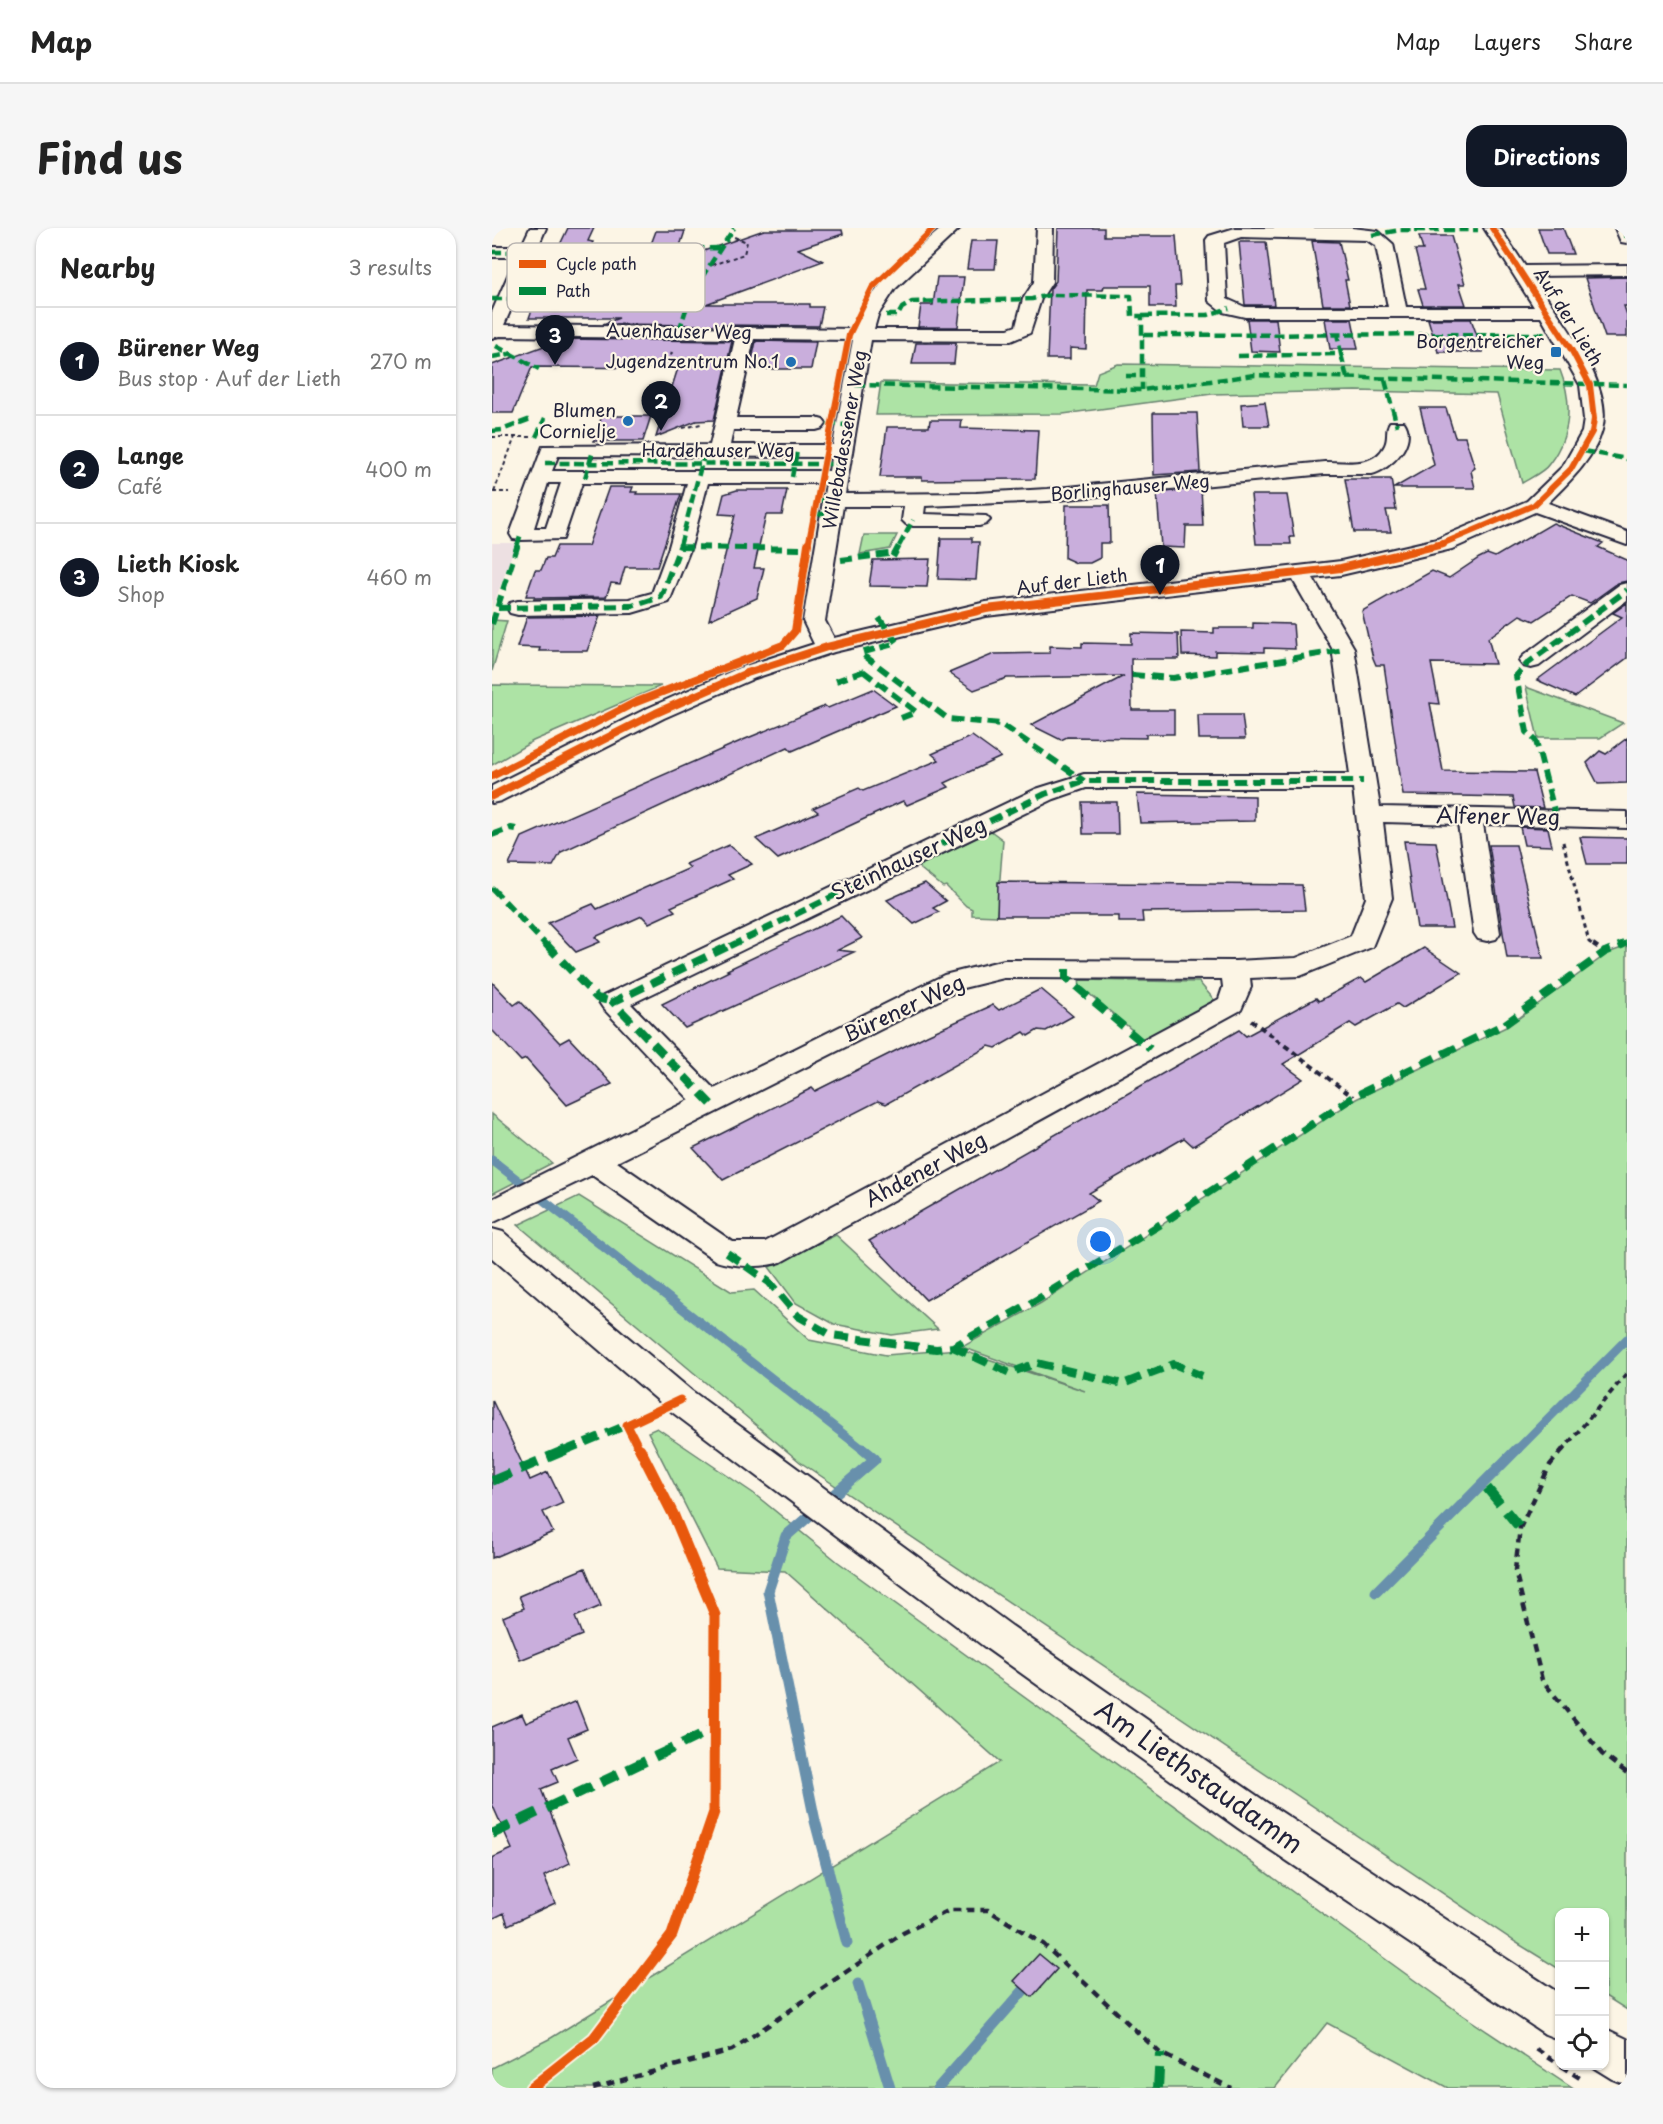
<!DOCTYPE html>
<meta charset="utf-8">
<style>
:root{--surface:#fff;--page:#f6f6f6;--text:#222;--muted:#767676;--line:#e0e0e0;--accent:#111827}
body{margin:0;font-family:"Playpen Sans",sans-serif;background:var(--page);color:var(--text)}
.controls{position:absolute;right:18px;bottom:18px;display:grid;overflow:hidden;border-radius:12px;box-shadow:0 2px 4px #0004}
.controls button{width:54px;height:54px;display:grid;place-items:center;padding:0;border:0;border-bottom:2px solid var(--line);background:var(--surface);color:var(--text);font:30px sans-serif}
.you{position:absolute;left:609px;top:1014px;width:21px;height:21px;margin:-15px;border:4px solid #fff;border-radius:50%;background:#1a73e8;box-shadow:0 0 0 9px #1a73e833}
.badge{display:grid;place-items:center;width:39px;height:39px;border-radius:50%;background:var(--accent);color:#fff;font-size:20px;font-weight:700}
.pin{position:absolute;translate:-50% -50px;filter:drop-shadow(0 2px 3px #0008)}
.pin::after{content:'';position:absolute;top:32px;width:21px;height:18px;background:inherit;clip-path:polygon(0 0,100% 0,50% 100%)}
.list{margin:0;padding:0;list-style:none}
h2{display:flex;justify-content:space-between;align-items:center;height:78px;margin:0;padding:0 24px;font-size:26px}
h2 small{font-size:20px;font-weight:400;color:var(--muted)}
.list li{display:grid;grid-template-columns:39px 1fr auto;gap:18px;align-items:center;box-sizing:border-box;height:108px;padding:0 24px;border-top:2px solid var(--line)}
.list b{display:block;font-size:22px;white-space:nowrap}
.list p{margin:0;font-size:20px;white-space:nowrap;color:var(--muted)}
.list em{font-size:20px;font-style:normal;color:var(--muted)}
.icon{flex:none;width:33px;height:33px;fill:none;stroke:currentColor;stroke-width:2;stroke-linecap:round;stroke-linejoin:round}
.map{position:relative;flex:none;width:1135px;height:1860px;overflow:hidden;border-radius:18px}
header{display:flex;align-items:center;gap:36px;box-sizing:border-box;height:84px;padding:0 30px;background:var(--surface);border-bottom:2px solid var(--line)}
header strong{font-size:28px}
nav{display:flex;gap:33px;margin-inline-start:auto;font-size:21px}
.intro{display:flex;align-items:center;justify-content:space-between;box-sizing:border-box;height:144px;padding:0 36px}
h1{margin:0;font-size:42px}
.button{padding:15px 27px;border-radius:18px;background:var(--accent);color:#fff;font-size:21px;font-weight:700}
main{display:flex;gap:36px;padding:0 36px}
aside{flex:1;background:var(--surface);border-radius:18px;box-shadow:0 2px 4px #0004}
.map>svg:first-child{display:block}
</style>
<header>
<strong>Map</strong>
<nav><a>Map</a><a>Layers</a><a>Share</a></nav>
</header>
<div class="intro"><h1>Find us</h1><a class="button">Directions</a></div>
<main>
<aside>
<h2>Nearby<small>3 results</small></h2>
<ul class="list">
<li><span class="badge">1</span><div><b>Bürener Weg</b><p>Bus stop · Auf der Lieth</p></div><em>270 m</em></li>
<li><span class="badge">2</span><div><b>Lange</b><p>Café</p></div><em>400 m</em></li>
<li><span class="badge">3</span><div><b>Lieth Kiosk</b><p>Shop</p></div><em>460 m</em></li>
</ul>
</aside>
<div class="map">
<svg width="1135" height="1860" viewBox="0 0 1135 1860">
<rect width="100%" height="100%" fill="#fcf5e5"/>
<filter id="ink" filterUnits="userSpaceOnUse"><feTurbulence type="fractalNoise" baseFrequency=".0167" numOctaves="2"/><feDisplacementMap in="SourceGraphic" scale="12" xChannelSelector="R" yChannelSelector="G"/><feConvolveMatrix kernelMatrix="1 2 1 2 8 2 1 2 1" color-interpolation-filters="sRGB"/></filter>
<g filter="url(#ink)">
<path fill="#ede0e2" d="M0 315H24L0 381Z"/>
<path fill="#ade3a5" stroke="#688270" stroke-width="1.5" d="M626 136 1068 142C1081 175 1079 207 1057 236 1052 244 1038 250 1030 255L1005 166 864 163 720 166 571 186 384 187 389 154 602 157 606 144Z
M372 307H405L398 321 368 326Z
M0 392 15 393 0 443Z
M0 457 169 458 41 513 0 537Z
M1034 459 1131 495 1108 510H1046Z
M499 603 511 612 505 688 480 687V681L474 678 454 658 451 659 425 638Z
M1135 718V1782L1113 1768 1112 1684H1068L1067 1741 1025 1715 308 1234 26 997 87 968 240 1064 262 1062 317 1112 394 1127 466 1121 593 1163 470 1119 549 1075 864 871 1016 798 1116 725Z
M587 752 707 754 724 774 652 812 588 758Z
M0 886 60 935 0 966Z
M344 1007 446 1101 400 1107 342 1096 304 1075 277 1039Z
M165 1200 261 1265 346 1334 969 1786 1080 1860H956L835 1795 783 1860H0V1840L59 1810 508 1534 293 1343 225 1340 156 1204Z"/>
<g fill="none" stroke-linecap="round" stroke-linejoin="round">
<path stroke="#6890ac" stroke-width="9" d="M0 932 373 1223
M1024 1223 1135 1111"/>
<path stroke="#6890ac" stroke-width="11" d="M884 1364 1025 1221
M355 1715 323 1593 276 1363 294 1308 383 1231 371 1221
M366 1756 398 1860
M446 1860 531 1763"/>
</g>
<path fill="#c9aedc" stroke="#22223b" stroke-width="1.5" d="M76 0H102L96 13 101 14 96 25H64Z
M566 0H612V8H684L688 58H683L684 79H658V58H612L611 62H595L594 121 578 120V131H555L558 61 564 53Z
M1046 0H1071L1081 26H1055Z
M272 2H350L351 6 306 21 331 33 214 76H318V79H331L327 98 111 96 127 90H37L55 41 58 40H150L157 28 156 24 164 3H193L183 33Z
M927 8H959L973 56H967L974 77H931L926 61H933L923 22H931Z
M479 13H506L503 41H475Z
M820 13 847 14 856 52H853L858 77H831Z
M747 14H774L782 77H753Z
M445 49H472L466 99H426L429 77H441Z
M1135 49V78H1132L1135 87V109H1113L1093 50Z
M755 91H784L788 124 759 123Z
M833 91H860L866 121H838Z
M936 91H979L991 124H946Z
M71 111 240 113 222 192 204 193 164 209 186 140 40 139 21 185H0V137Z
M264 113 324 114 319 141H258Z
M424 115H464L462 136H420Z
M773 174 777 198H751L749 176Z
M928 180H954L963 209H973L983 240 979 243 983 260H902L942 237Z
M661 185H705L708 244 662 247Z
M110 188H159L151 213H101Z
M438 192H470L469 200 546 202 543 251 430 252V249H388L395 199H437Z
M853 251H899L904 282H894L899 304H862Z
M117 259H141L139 264H145L144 266H189L165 339H133L128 356 119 355 114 369 42 370V368H34L43 342H49L54 330H60L65 318H96Z
M709 260 711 298H694L693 320 669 319 665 265Z
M245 262H295L290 287H274L262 340H272L265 370 217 392 243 287 227 286 232 266Z
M759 267H795L802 309H798L799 316H764Z
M574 277H617L618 315H608V330L598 335H584L573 330Z
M1061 295 1111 315 1106 319 1135 332V353L1126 355 1098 375 1080 368 1042 393 1028 387 996 410 1003 436 939 435 947 476 938 475 951 543 1042 544 1051 580 1023 579 1021 569 911 567 892 437H884L881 430 870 383 940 343 957 350 987 330 995 326 1003 329Z
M449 310H480V314H487L484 352 446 351Z
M438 331 435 359 377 358 381 332Z
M1135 375V430L1083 469 1045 452 1130 389 1121 385Z
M108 388 95 423H47L48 420 25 419 35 389Z
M761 395 801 396 803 421 772 420V424L723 423V428L690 427 689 404 722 405V400H761Z
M639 405 686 406 687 431H639L640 482H682V506H654V510L575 509 569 512 539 497 632 448 515 450 482 462 457 445 502 426 558 425V418L590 419V415L639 416Z
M381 461 404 478 300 523 296 519 69 624 61 638 17 637 30 609 251 512 333 478 336 480Z
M706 487H750L753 511H707Z
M480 508 509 529 453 555 457 559 415 577 411 573 286 631 264 611 326 584 321 580 367 560 371 563 447 532 440 526Z
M1135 510V555L1106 556 1095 535 1108 523 1114 526Z
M645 566 763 568V593L648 595Z
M590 574H625L626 606H591Z
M1028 599 1056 600 1060 618 1032 617Z
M1088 609 1135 610V636H1095Z
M912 613 944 614 960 700H925Z
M237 617 260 636 236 647 241 651 179 679 183 683 157 695 150 688 103 709 108 714 84 724 56 695 101 676 105 681 198 640 194 636Z
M997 617H1024L1051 730H1015Z
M506 654 810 657 813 682 650 684 651 694H627V688H505Z
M433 655 454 673 441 680 447 684 422 696 395 672Z
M349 688 370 710 346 722 362 724 193 800 170 776 237 743 235 742Z
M932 720 969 745 911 780 905 776 864 799 858 795 791 836 811 851 701 918 692 910 597 965 607 973 434 1072 377 1013 747 802 754 808 824 770 827 773 869 750 874 754Z
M0 754 22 777 28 773 68 815 77 810 120 856 75 877 34 831 29 833 0 802Z
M549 761 581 788 554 803 546 802 536 808 532 804 504 820 497 818 394 876 386 873 231 952 201 920 320 860 323 863 435 807 501 777 507 782Z
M0 1172 38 1252 56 1244 71 1275 51 1284 61 1304 0 1330Z
M93 1340 109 1378 83 1389 90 1407 28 1432 11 1389 32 1380 27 1368Z
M84 1473 95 1501 76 1509 85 1530 60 1541 66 1554 49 1561 78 1635 52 1648 63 1675 16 1697 12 1685 0 1691V1630L20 1621 0 1576V1499L30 1486 34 1495Z
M547 1726 565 1741 540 1769 522 1753Z"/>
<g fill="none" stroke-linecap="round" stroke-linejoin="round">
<defs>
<path id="minor" d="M38 0H54L42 28 127 27 146 22 152 23 155 27 152 31 128 37 38 38 12 97 364 101C377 57 417 29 450 0H468L403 61 386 87 382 101H516L524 98 531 71 542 54 545 0H561L560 54 549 71 538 105 519 113 379 112 353 266 484 265 555 261 833 234C855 234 882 240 893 217 897 209 893 201 898 194H912C926 214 899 241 880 246H833L555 273 433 278 432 286 494 288 498 292 494 296 487 298H421L414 296 410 292 412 278H351L333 393 342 410 494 374 849 333 945 311 1035 273 1071 238 1090 204 1092 191 1088 157 1049 89H753L731 84 717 73 714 12 717 8 743 0H860L886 3 901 16 914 79H1042L992 0H1008L1033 38 1135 37V47L1040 48C1065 87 1123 154 1110 202 1102 231 1076 255 1056 275L1135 304V317L1043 284 960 321 849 347 821 350 862 420 888 579 1135 584V600L991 596 1008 705 1004 711 995 713 986 711 982 705 966 596 891 594 900 670 880 719 808 748 758 750 759 759 749 782 289 1034C270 1040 243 1039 224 1033L100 947 0 995V971L198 872 111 780 107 774 111 768 544 561 592 546H858L840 420 801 352 494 388 342 424 263 450 172 490 9 573 0 575V558L156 480 247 440 322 416 311 393 334 255H216L199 319 177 374 140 385 26 387 18 385 15 380 18 375 26 373 138 371 160 365 177 319 195 255H90L71 311 29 312 21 311 18 306 51 218 218 217 243 111 7 108 0 110V84L24 29H0V19H29ZM749 9 875 12 884 18 896 79H753L735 71 732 15ZM262 111 361 112 341 217H238L241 202H324L331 200 334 196 331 192 324 190H244ZM66 228 339 229 337 243H60ZM56 255H69L54 300H42ZM594 560H861L874 670 859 708 804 730 743 733 512 732 452 747 222 861 139 776 562 571ZM512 750 730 751 731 759 727 771 273 1014H241L125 934 471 760Z
M1123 0H1135V15L1129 14Z
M1135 355V372L1047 438 1039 440 1031 438 1027 433 1031 428 1127 357Z
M0 1001 11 1004 200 1163 520 1398 774 1574 1068 1766V1812L1053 1806 746 1600 494 1420 176 1181 0 1030Z
M1112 1800 1135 1811V1857L1120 1851 1099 1838H1112Z"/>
</defs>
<use href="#minor" stroke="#22223b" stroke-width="4"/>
<path stroke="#22223b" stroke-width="2" stroke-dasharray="4 3" stroke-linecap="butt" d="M220 37 252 26 255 14 237 7
M175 141 180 124
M191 200 209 196
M0 209H41
M1 264H17
M2 264 23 209"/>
<path stroke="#22223b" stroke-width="3" stroke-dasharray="4.5 4" stroke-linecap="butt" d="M1071 614 1097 714 1103 718"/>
<path stroke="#22223b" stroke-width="4" stroke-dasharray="6 4.5" stroke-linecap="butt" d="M1101 716 1113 724
M759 792 861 869
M1070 1223 1135 1145"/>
<path stroke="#22223b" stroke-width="4.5" stroke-dasharray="8 6" stroke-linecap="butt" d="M1071 1221 1058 1237 1028 1300 1023 1342 1050 1452 1110 1526 1135 1545
M1044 1821 1068 1837
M1069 1838 1091 1852
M101 1860 240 1822 411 1705 458 1682H496L551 1716 668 1825 739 1860"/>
<use href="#minor" fill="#fcf5e5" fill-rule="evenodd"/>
<path stroke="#00873e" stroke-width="4.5" stroke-dasharray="10 4.5" stroke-linecap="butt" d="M1131 0 1135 10
M880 7 908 2H986
M0 24H34
M30 33 128 32 165 21 231 20
M19 65 199 66
M0 71H16
M394 87H406L410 80 420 74 540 71 558 67 639 68 640 88H650V162
M650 88 716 87 737 80
M187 103 199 66 242 0
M651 107 1053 106
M4 118 47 141
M849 126 855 150
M746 128 849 126 845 105
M0 129 17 126
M634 148H651
M893 152 905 198
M363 157 650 162 763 147 1135 157
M335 196 356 197
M0 203 10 202 41 190
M44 209 53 190
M1091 223 1135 231
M53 235 348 236
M300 249 305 223
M93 250 101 223
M326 272H342
M323 286H340
M25 318 29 306
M188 318 213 223
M407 318 421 292"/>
<path stroke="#00873e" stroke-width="6" stroke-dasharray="12 6" stroke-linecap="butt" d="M188 319 315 321
M401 329 408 316
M349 332 404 325
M6 380 140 378 169 369 189 316
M387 390 405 415 369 425 456 491 509 496 592 553
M0 396 26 316
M371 443 424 484 409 490
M640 447 681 450 852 422
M344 453 378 441
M1064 590 1044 513 1035 504 1024 448 1035 436 1135 362
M0 607 19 600 24 601
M0 660 55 718
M238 718 553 566 592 553H871
M1128 718 1135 715"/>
<path stroke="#00873e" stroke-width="8" stroke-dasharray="15 8" stroke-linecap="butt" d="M54 716 105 770 121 774
M574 741V750L658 821
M219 876 121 774 241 716
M235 1025 277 1054 306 1088 339 1107 444 1121 461 1119 546 1071 669 996 861 869 1013 796 1113 724 1132 716
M461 1119 518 1145 545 1135 631 1156 682 1136 710 1148
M72 1223 135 1197"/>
<path stroke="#00873e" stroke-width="10" stroke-dasharray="20 10" stroke-linecap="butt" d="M0 1253 76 1221
M995 1260 1028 1300
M0 1606 221 1501
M666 1860 668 1825"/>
<defs>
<path id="cycleway-far3" d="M316 318 357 107 380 60 442 0
M945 318 1042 277 1079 241 1100 204 1102 191 1098 157 1080 123 1000 0"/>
<path id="cycleway-far2" d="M0 548 142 475 291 417 303 403 316 316
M0 568 164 485 255 445 335 419 494 381 849 340 951 316"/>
<path id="cycleway-far1" d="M148 1223 135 1197 188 1172"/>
<path id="cycleway" d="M39 1860 102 1810 180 1707 222 1584 223 1387 182 1288 148 1221"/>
</defs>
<use href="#cycleway-far3" stroke="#fcf5e5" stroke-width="8"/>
<use href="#cycleway-far2" stroke="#fcf5e5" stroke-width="10"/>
<use href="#cycleway-far1" stroke="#fcf5e5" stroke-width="13"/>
<use href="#cycleway" stroke="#fcf5e5" stroke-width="15"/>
<use href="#cycleway-far3" stroke="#e8590c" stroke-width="6"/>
<use href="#cycleway-far2" stroke="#e8590c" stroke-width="8"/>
<use href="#cycleway-far1" stroke="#e8590c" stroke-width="9"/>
<use href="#cycleway" stroke="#e8590c" stroke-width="11"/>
</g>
</g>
<g fill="#1f6fb2" stroke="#fcf5e5" stroke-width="2">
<rect x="1058" y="118" width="12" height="12" rx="3"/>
<circle cx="299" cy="134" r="6"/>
<circle cx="136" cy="193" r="6"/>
</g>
<g text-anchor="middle" stroke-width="4.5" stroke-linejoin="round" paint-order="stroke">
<g font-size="18" fill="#22223b" stroke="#fcf5e5">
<text transform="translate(1076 89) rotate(58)" y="6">Auf der Lieth</text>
<text transform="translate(187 104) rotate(1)" y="6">Auenhauser Weg</text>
<text transform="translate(353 212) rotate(-80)" y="6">Willebadessener Weg</text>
<text x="226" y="229">Hardehauser Weg</text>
<text transform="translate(638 260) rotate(-5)" y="6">Borlinghauser Weg</text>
<text transform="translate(580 354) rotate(-7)" y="6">Auf der Lieth</text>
</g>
<g font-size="18" fill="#22223b" stroke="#fcf5e5" text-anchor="end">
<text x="1052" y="120">Borgentreicher<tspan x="1052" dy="21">Weg</tspan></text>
<text x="287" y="140">Jugendzentrum No.1</text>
<text x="124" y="189">Blumen<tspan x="124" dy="21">Cornielje</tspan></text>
</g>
<g font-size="21" fill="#22223b" stroke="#fcf5e5">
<text transform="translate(1006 589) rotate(1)" y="7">Alfener Weg</text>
<text transform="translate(417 631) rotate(-25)" y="7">Steinhauser Weg</text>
<text transform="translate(412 781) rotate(-25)" y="7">Bürener Weg</text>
<text transform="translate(434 942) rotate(-28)" y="7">Ahdener Weg</text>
</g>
<g font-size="26" fill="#22223b" stroke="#fcf5e5">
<text transform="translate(707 1549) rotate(35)" y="9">Am Liethstaudamm</text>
</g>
</g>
<rect x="15" y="15" width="198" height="69" rx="9" fill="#fcf5e5" stroke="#bbb6b2" stroke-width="1.5"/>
<rect x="27" y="32" width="27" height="8" fill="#e8590c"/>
<rect x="27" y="59" width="27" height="8" fill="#00873e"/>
<g font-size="16" fill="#22223b">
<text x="64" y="42">Cycle path</text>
<text x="64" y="69">Path</text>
</g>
</svg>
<div class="controls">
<button>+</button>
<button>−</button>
<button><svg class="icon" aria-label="locate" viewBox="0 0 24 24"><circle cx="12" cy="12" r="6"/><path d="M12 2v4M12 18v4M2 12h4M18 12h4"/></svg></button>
</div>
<div class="you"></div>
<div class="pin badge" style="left:668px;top:367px">1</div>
<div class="pin badge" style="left:169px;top:203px">2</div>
<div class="pin badge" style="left:63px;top:137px">3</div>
</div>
</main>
